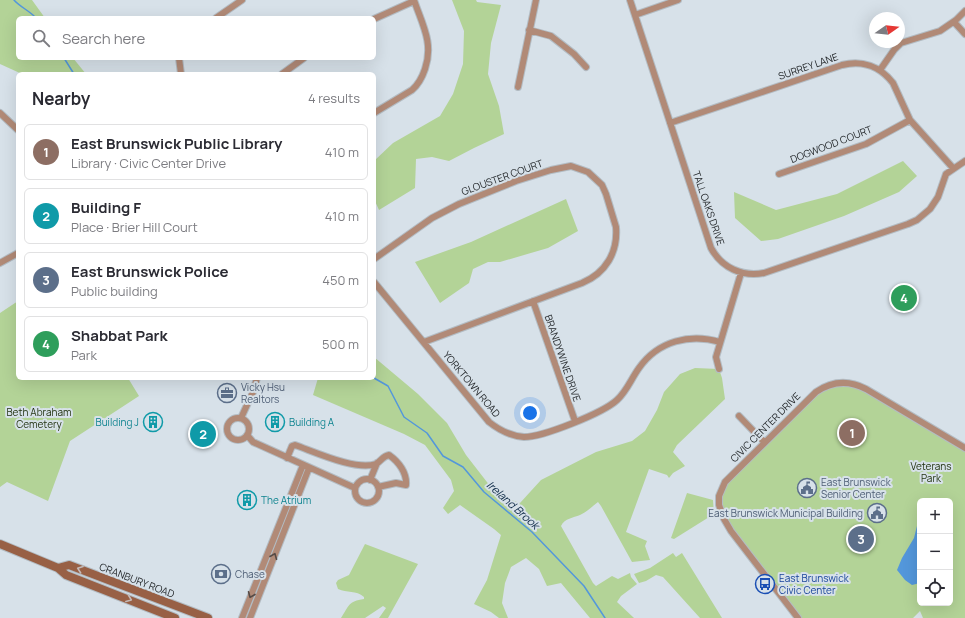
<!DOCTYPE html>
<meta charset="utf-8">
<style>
:root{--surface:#fff;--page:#f2f2f3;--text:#2b2b33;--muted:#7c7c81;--line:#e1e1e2;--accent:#7c3aed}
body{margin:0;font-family:Manrope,sans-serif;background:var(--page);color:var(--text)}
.controls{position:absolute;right:12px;bottom:12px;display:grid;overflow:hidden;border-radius:6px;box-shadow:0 4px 16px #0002}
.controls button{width:36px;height:36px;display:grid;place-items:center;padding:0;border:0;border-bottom:1px solid var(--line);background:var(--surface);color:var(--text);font:20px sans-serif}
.compass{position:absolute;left:869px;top:12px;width:36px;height:36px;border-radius:50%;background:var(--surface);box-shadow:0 4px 16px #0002;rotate:76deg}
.you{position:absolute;left:530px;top:413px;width:14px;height:14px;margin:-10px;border:3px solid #fff;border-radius:50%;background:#1a73e8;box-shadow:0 0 0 6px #1a73e833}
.badge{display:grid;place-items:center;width:26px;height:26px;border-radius:50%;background:var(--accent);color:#fff;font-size:13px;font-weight:700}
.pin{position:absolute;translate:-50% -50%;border:2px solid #fff;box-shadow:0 1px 4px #0006}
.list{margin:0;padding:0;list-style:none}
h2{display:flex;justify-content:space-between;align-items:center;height:52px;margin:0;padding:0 16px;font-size:17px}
h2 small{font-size:13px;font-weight:400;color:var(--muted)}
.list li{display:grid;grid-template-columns:26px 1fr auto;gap:12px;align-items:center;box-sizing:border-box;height:56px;margin:0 8px 8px;padding:0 8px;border:1px solid var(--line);border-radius:6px}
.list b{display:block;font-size:15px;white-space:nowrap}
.list p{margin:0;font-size:13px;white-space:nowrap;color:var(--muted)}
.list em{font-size:13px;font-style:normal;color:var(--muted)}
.icon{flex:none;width:22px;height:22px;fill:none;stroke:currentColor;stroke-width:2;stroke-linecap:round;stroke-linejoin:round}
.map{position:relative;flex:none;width:965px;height:618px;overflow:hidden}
.search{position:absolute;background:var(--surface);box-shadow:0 4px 16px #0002;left:16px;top:16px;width:360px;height:44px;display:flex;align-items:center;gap:10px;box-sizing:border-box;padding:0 14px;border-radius:6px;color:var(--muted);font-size:15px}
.panel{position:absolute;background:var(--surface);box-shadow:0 4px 16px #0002;left:16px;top:72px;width:360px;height:308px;border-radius:6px}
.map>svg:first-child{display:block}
</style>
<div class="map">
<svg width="965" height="618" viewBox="0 0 965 618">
<rect width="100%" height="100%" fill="#d7e1e9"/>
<path fill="#b3d397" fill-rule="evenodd" d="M0 0H32L45 18H18V58H73L86 74H22L0 64Z
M452 0H476L477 2 501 5 491 43 488 74 499 106 504 134 474 148 449 161 432 157 416 159 415 188 379 210 374 199V161L393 143 440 116 453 94 463 64 464 31Z
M903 161 917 176 899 192 844 216 778 239 761 241 735 218 734 192 776 210 837 194Z
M566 199 578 231 548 248 500 262H488L473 269 469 283 440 303 415 262 471 242Z
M898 299a6 6 0 1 1 12 0a6 6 0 1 1-12 0Z
M18 301V378H128L139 396 70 441 48 501 7 482 0 487V313Z
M374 357 418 394 447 423 466 455 497 495 520 503 541 480 596 452 632 441 645 431 657 410 664 392 680 374 695 368 719 369 722 378 725 399 677 445 673 452 685 466 673 473 669 478 667 475 649 469 626 532 647 541 645 546 650 560 632 562 601 506 598 502C593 506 585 513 580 515 573 518 565 518 561 526L593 583 596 586 612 576 618 579 630 573 631 577 637 584 621 596 617 602 634 618H590L561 583 547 586 539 569 526 558 511 567 505 583 502 603 508 618H499L491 612 474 604 487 580 501 535 494 529 460 505 448 514 443 508 454 491 451 480 425 445 404 434 313 395 318 378H374Z
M852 384 965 448V618H923L920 611 913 618H798L724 519 719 496 722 489 820 389ZM920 501H950V603H920Z
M687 493 713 500 714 514 674 539 671 538Z
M365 544 418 564 388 618H379L386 608 383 606 365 618H341C349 606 348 601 364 599V597C356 590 347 593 338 589L336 583 338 580 349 575Z
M673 553 676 557 682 553 722 618H700L663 577 656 575 646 581 639 583 634 574 650 568Z"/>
<path fill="#5397db" d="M920 508V583L912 585 905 580 897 570 902 558 914 538 918 522 917 513Z"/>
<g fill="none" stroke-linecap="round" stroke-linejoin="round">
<path stroke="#5397db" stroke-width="1.5" d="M14 0C20 7 30 11 36 18
M64 58 74 74
M374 378 388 386 404 417 427 433 443 456 463 467 484 492 532 532 584 586 605 618"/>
<defs>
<path id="street" d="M630 0 711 248C722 268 742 277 764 273L908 224 917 220 930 209 938 197 946 174 965 161
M635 15 678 0
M216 18 242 0
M374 19 414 1
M954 22 965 34
M529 30 551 36 574 54 586 67
M179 58 181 74
M880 70 894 50 901 43 940 31 956 20 965 11
M282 74 304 58
M518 87 536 0
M0 113 18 130
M374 113 412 90C419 84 422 78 425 69 434 43 422 24 414 0
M670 123 842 65C862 60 880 66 893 83L910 120 953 168
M779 174 866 144 910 120
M374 259 432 218 459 204 516 181 551 170 571 166 588 172 602 185 606 194 616 227C618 252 606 273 582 283L424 342
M0 263 18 253
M374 282 489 422C499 430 511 436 524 437 543 437 603 413 617 400 627 391 631 379 639 368 658 341 690 333 720 342
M533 301 575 421
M719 369 716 357 741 273
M739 416 764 442
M241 418 253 392 257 378
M227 429a11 11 0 1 1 22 0a11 11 0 1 1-22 0Z
M247 435 253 442 355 488
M287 458 292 446 295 445C315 452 356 471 376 464 381 461 383 456 389 455 399 462 407 473 406 485L396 483 378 487
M355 491a12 12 0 1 1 24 0a12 12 0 1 1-24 0Z
M370 480 377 463
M242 618 303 465
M250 618 309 468
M798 618 731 531 724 519 719 505V496L725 482 816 392C832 381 849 380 866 389L965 448"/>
<path id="secondary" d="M0 544 58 568 66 575 175 618
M58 568 69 565 208 618"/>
</defs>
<use href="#street" stroke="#b3bcc3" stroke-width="8"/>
<use href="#secondary" stroke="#b3bcc3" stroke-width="10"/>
<use href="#street" stroke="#b18a77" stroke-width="6"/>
<use href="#secondary" stroke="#986045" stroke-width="8"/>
</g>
<defs><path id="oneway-chevron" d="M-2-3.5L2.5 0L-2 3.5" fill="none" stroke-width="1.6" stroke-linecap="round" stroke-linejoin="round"/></defs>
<g stroke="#554a46">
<use href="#oneway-chevron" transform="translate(274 556) rotate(-68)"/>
<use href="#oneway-chevron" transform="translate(251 595) rotate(112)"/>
</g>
<g stroke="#c4bab8">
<use href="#oneway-chevron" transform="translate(80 569) rotate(-160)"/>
<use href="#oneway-chevron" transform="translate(129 599) rotate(21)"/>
</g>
<defs>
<symbol id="office-ring" viewBox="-11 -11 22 22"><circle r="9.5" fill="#d7e1e9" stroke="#5c6f8a" stroke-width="1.5"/><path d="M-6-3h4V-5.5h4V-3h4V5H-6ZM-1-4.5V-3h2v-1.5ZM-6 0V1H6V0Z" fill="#5c6f8a"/></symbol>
<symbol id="building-ring" viewBox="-11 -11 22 22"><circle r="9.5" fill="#d7e1e9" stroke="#0f9aa8" stroke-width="1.5"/><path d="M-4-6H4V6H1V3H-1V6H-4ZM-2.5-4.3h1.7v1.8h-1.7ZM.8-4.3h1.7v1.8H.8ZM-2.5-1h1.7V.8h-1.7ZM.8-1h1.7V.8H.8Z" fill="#0f9aa8"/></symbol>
<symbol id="civic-ring" viewBox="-11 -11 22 22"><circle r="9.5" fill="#d7e1e9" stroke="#5c6f8a" stroke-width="1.5"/><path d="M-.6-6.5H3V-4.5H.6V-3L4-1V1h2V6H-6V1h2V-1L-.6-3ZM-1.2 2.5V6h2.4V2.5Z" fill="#5c6f8a"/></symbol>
<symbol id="bank-ring" viewBox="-11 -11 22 22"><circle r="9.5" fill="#d7e1e9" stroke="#5c6f8a" stroke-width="1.5"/><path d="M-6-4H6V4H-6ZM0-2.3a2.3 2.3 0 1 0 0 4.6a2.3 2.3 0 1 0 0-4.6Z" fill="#5c6f8a"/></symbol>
<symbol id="bus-ring" viewBox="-11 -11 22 22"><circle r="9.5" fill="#d7e1e9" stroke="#1a4fb4" stroke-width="1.5"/><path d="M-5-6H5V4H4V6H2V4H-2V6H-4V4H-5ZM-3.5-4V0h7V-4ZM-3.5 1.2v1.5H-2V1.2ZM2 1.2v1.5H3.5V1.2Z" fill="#1a4fb4"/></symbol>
</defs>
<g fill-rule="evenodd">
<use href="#office-ring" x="216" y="382" width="22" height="22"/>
<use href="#building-ring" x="142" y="411" width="22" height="22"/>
<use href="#building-ring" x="264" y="411" width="22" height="22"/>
<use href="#civic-ring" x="796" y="477" width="22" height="22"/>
<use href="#building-ring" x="236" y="489" width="22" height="22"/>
<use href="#civic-ring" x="866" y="502" width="22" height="22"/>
<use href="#bank-ring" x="210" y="563" width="22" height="22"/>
<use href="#bus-ring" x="754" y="573" width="22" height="22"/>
</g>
<g text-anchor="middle" stroke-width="4" stroke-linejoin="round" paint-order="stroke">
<g font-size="10" fill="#24282b" stroke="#d7e1e9">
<text transform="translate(808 66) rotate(-19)" y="4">SURREY LANE</text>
<text transform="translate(831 144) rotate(-21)" y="4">DOGWOOD COURT</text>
<text transform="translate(502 177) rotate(-20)" y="4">GLOUSTER COURT</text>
<text transform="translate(709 208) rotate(71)" y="4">TALL OAKS DRIVE</text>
<text transform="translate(563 358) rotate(71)" y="4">BRANDYWINE DRIVE</text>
<text transform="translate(472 384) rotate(50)" y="4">YORKTOWN ROAD</text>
<text transform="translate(765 427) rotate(-45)" y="4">CIVIC CENTER DRIVE</text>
<text transform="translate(137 580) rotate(21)" y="4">CRANBURY ROAD</text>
</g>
<g font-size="10" fill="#4e5e75" stroke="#d7e1e9" text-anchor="start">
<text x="241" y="391">Vicky Hsu<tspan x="241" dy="12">Realtors</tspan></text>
<text x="821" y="486">East Brunswick<tspan x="821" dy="12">Senior Center</tspan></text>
<text x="863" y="517" text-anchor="end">East Brunswick Municipal Building</text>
<text x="235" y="578">Chase</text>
</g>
<g font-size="10" fill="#1e2f0b" stroke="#d7e1e9">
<text x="39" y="416">Beth Abraham<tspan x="39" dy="12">Cemetery</tspan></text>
<text x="931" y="470">Veterans<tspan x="931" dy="12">Park</tspan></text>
</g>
<g font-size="10" fill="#0d838f" stroke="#d7e1e9" text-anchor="start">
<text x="139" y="426" text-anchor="end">Building J</text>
<text x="289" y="426">Building A</text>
<text x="261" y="504">The Atrium</text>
</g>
<g font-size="10" fill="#164399" stroke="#d7e1e9" text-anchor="start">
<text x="779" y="582">East Brunswick<tspan x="779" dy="12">Civic Center</tspan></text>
</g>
<g font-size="11" font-style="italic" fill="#122e4a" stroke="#d7e1e9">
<text transform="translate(513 505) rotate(42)" y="4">Ireland Brook</text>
</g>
</g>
</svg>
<div class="controls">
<button>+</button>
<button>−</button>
<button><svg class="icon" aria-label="locate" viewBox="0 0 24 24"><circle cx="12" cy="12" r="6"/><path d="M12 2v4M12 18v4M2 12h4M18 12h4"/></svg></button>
</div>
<svg class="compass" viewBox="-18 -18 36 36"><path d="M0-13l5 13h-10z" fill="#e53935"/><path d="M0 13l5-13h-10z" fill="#7c7c81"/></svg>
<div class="you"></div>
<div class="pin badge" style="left:852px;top:433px;background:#8d6e63">1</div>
<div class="pin badge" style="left:203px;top:434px;background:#0f9aa8">2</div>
<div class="pin badge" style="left:861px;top:539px;background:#5c6f8a">3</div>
<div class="pin badge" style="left:904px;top:298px;background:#2e9e5b">4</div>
<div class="search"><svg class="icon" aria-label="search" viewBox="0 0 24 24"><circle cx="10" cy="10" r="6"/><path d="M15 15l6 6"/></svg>Search here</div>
<section class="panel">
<h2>Nearby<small>4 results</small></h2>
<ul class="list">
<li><span class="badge" style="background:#8d6e63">1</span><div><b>East Brunswick Public Library</b><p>Library · Civic Center Drive</p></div><em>410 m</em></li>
<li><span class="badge" style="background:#0f9aa8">2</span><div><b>Building F</b><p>Place · Brier Hill Court</p></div><em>410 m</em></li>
<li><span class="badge" style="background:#5c6f8a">3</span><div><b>East Brunswick Police</b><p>Public building</p></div><em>450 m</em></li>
<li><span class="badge" style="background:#2e9e5b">4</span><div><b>Shabbat Park</b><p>Park</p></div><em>500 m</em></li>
</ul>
</section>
</div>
